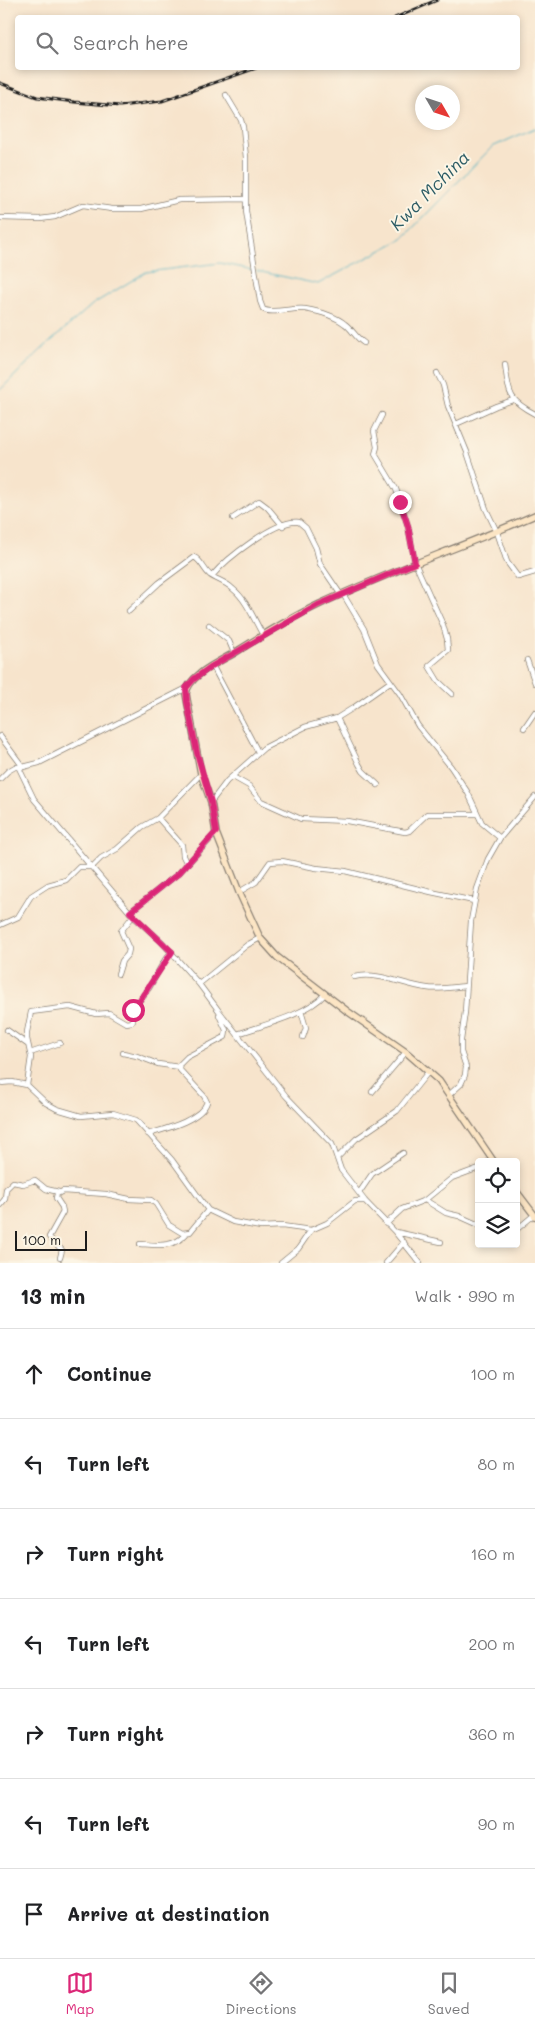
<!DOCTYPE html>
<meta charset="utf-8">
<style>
:root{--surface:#fff;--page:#f6f6f6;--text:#202124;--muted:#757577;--line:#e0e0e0;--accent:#db2777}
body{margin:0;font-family:Mali,sans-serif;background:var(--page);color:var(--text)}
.controls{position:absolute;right:15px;bottom:15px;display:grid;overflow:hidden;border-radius:5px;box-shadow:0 2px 8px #0003}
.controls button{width:45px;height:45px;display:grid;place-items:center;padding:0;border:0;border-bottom:1px solid var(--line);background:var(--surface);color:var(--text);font:25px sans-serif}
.compass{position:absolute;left:415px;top:85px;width:45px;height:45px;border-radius:50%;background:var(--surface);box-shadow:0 2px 8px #0003;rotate:129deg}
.scale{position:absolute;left:15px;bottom:12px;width:72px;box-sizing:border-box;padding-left:5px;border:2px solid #1c1c1c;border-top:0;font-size:14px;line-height:18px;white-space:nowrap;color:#1c1c1c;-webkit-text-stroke:4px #fcf5e5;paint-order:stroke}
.stop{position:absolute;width:15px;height:15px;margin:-11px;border:4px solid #db2777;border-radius:50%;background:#fff}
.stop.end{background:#db2777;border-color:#fff;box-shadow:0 1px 5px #0008}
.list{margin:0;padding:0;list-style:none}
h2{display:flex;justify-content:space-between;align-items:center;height:65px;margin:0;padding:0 20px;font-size:21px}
h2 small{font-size:16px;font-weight:400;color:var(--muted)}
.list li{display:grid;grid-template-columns:32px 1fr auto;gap:15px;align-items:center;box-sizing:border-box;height:90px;padding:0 20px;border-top:1px solid var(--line)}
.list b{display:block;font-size:19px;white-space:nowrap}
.list em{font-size:16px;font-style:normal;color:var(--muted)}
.icon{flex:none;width:28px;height:28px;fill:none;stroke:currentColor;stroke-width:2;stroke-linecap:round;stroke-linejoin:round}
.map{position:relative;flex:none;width:535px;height:1263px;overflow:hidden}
.search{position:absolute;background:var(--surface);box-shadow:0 2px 8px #0003;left:15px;right:15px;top:15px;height:55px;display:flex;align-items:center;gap:12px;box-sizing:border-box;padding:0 18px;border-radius:5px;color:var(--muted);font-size:19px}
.sheet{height:695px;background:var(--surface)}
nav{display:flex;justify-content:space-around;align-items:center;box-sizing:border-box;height:70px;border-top:1px solid var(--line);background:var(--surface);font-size:14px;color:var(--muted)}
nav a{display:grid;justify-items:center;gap:2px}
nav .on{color:var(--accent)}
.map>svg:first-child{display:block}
</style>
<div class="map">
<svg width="535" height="1263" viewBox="0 0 535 1263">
<rect width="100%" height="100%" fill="#fcf5e5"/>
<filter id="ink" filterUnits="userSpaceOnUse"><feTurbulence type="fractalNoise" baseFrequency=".02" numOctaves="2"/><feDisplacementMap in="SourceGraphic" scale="10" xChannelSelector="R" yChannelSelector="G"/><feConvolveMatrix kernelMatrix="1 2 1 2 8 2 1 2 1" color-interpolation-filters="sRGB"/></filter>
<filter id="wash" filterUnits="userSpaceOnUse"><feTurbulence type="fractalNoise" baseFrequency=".0096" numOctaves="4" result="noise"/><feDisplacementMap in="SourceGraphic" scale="20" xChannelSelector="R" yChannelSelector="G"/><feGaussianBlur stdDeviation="1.12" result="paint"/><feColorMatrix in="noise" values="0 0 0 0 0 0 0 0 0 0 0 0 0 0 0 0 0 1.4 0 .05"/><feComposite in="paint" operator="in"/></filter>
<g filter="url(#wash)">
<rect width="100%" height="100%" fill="#f7e4cc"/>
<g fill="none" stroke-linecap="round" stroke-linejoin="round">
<path stroke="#41acc0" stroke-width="1" d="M257 271 318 284 402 239 492 147 535 128
M0 390 41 350 93 304 146 272 220 263 253 270"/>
</g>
</g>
<g filter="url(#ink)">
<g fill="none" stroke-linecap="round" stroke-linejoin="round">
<defs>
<path id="street" d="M226 95 241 120 243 127 246 158V211L260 301 263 309C271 315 293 307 305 309 317 311 335 316 345 324 352 329 356 338 364 343
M0 218 40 219 55 217 83 205 112 209H141L179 200 246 199
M505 364C509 394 508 400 535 414
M437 373 443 385 448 406 467 452 486 509 497 532 507 562 518 577 535 572
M382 415 374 431 377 447 375 454 396 489 408 526 415 563 443 625 447 639 448 650 429 666 438 681 452 694
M456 424 496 406 513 400
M233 518 259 501 267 507 283 526
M212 576C226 559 276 519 299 522L306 528 316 548 320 564 341 595
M343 594 364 629 378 664 400 694 418 726 451 767 468 793 482 823 500 838
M129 611 159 583 194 557C202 561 203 569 210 575 217 580 226 582 233 589 247 600 254 620 263 635
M209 625 229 641 234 653
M527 660 535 683
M212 665 258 752
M337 718 359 764 363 771 378 785
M524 728 535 712
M0 736 23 767
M19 768 34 799 133 916 161 941 199 984 219 1011 286 1096 332 1144 341 1170 365 1201 395 1232 420 1263
M233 777 249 786 261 801 301 819 347 821 405 832 409 831 427 814H476
M0 779 8 771 15 767H23L39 763 187 688
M211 802 227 781 264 748 305 727 337 718 353 708 390 682
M158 818 182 845 183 856 187 864
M239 892 256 882 270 862 282 861 316 868 345 871 431 892 474 901
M130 912 179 873 216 833
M0 925 18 917 31 896 48 885 66 880 79 867H92L101 858 117 849 142 827 158 818 201 774
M118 974 122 961 128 954 129 949 121 931 133 916
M354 977C378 971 403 985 427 988 439 990 453 987 466 986
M199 984 247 945 260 938
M301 1011 306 1028 303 1037
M7 1030 27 1044
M237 1034C263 1025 307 1015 325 994
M30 1053 60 1043
M123 1053 137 1056 158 1064 179 1067
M0 1083 12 1082 27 1085 46 1103 57 1109 81 1116 113 1113 136 1120 172 1160 208 1210 233 1222 261 1227 282 1226 311 1230 327 1223 355 1201H365
M27 1085 31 1057 27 1039V1032L31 1012 70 1007 96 1014 109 1013 126 1023 132 1022 133 1020 132 1014 136 1005 149 988 166 958 172 952
M372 1092 406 1052
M449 1095 461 1084 465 1075 466 1067 461 1052V1040L465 1012 471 921 477 889 488 859 500 838 535 797
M148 1134C165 1129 201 1120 207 1102L204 1096 180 1070 179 1065 187 1057 225 1037 226 1030 219 1015
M337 1158 356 1139 397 1111 429 1071
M359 1193 372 1174 403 1153
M425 1200 446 1213 459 1216 479 1225
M0 1205 5 1199 6 1189 13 1182 23 1184 35 1180 46 1189 59 1192
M386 1224 402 1209 425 1200 452 1178 479 1168
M516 1230 534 1215
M396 1232 441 1242
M140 1244C157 1245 174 1248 186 1234
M60 1258 62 1250 49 1237 63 1212 62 1207 56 1198 57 1194 63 1191 106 1194 129 1199 151 1200 156 1204 169 1225 182 1233 190 1232 208 1210
M281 1263 298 1249 311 1230
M386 1263 404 1242"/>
<path id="secondary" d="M494 1162 439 1081 406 1052 347 1011 277 957 260 938 239 892 216 833 211 802 201 774 186 694C188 675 221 661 236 652 263 635 290 618 318 605 389 571 463 547 535 515
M516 1191 535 1216"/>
</defs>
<use href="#street" stroke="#8a8074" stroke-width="6"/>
<use href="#secondary" stroke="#8a8074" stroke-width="8"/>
<use href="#street" stroke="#fff" stroke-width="4.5"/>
<use href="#secondary" stroke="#fce5c4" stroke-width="5.5"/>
<defs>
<path id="rail" d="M395 18 437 0
M0 83 37 97 74 102 120 106 162 101 256 68"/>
</defs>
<use href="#rail" stroke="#1c1c1c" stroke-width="3"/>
<use href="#rail" stroke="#fcf5e5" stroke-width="1" stroke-dasharray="4" stroke-linecap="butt"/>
</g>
</g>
<g fill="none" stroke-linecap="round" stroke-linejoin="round" filter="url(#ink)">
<path stroke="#db2777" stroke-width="6" d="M133 1010 172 952 130 912 179 873 216 832 211 802 197 753 187 702 186 688 194 679 212 666 318 605 415 563 408 526 400 502"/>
</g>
<g text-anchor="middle" stroke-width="4" stroke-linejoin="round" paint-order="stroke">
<g font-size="18" font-style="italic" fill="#2d5d66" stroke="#fcf5e5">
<text transform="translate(430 191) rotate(-45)" y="6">Kwa Mchina</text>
</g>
</g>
</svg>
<div class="controls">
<button><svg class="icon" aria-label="locate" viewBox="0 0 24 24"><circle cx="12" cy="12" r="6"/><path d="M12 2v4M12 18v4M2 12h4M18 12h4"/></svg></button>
<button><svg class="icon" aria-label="layers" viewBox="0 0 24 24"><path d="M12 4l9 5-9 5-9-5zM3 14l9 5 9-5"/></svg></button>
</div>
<svg class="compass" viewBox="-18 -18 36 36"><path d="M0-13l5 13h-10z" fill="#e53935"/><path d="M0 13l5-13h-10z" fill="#757577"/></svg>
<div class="scale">100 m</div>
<div class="stop" style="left:133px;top:1010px"></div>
<div class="stop end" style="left:400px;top:502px"></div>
<div class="search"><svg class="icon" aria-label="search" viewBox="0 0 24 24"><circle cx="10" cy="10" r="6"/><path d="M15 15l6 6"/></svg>Search here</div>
</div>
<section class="sheet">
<h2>13 min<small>Walk · 990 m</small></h2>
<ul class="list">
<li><svg class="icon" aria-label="ahead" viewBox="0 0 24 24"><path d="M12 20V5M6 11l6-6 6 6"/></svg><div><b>Continue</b></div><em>100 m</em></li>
<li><svg class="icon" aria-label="left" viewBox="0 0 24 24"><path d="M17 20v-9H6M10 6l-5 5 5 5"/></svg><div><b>Turn left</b></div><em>80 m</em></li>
<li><svg class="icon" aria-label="right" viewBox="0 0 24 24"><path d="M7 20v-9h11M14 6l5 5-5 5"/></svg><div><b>Turn right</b></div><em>160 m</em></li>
<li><svg class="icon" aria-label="left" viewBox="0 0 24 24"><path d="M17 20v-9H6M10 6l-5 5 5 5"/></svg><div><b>Turn left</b></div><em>200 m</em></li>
<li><svg class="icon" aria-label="right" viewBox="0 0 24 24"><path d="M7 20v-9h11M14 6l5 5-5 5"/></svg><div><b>Turn right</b></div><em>360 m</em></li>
<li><svg class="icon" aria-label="left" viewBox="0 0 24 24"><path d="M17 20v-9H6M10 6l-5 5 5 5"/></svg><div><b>Turn left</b></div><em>90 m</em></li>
<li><svg class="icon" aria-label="arrive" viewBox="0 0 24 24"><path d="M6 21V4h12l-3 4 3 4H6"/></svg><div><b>Arrive at destination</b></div></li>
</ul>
</section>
<nav>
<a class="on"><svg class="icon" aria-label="map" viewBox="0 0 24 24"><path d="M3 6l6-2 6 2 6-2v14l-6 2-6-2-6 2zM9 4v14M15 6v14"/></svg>Map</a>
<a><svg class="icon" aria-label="directions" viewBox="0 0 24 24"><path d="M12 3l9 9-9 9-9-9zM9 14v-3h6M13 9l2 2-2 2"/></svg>Directions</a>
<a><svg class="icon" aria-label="saved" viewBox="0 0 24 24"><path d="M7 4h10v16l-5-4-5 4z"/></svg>Saved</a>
</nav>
